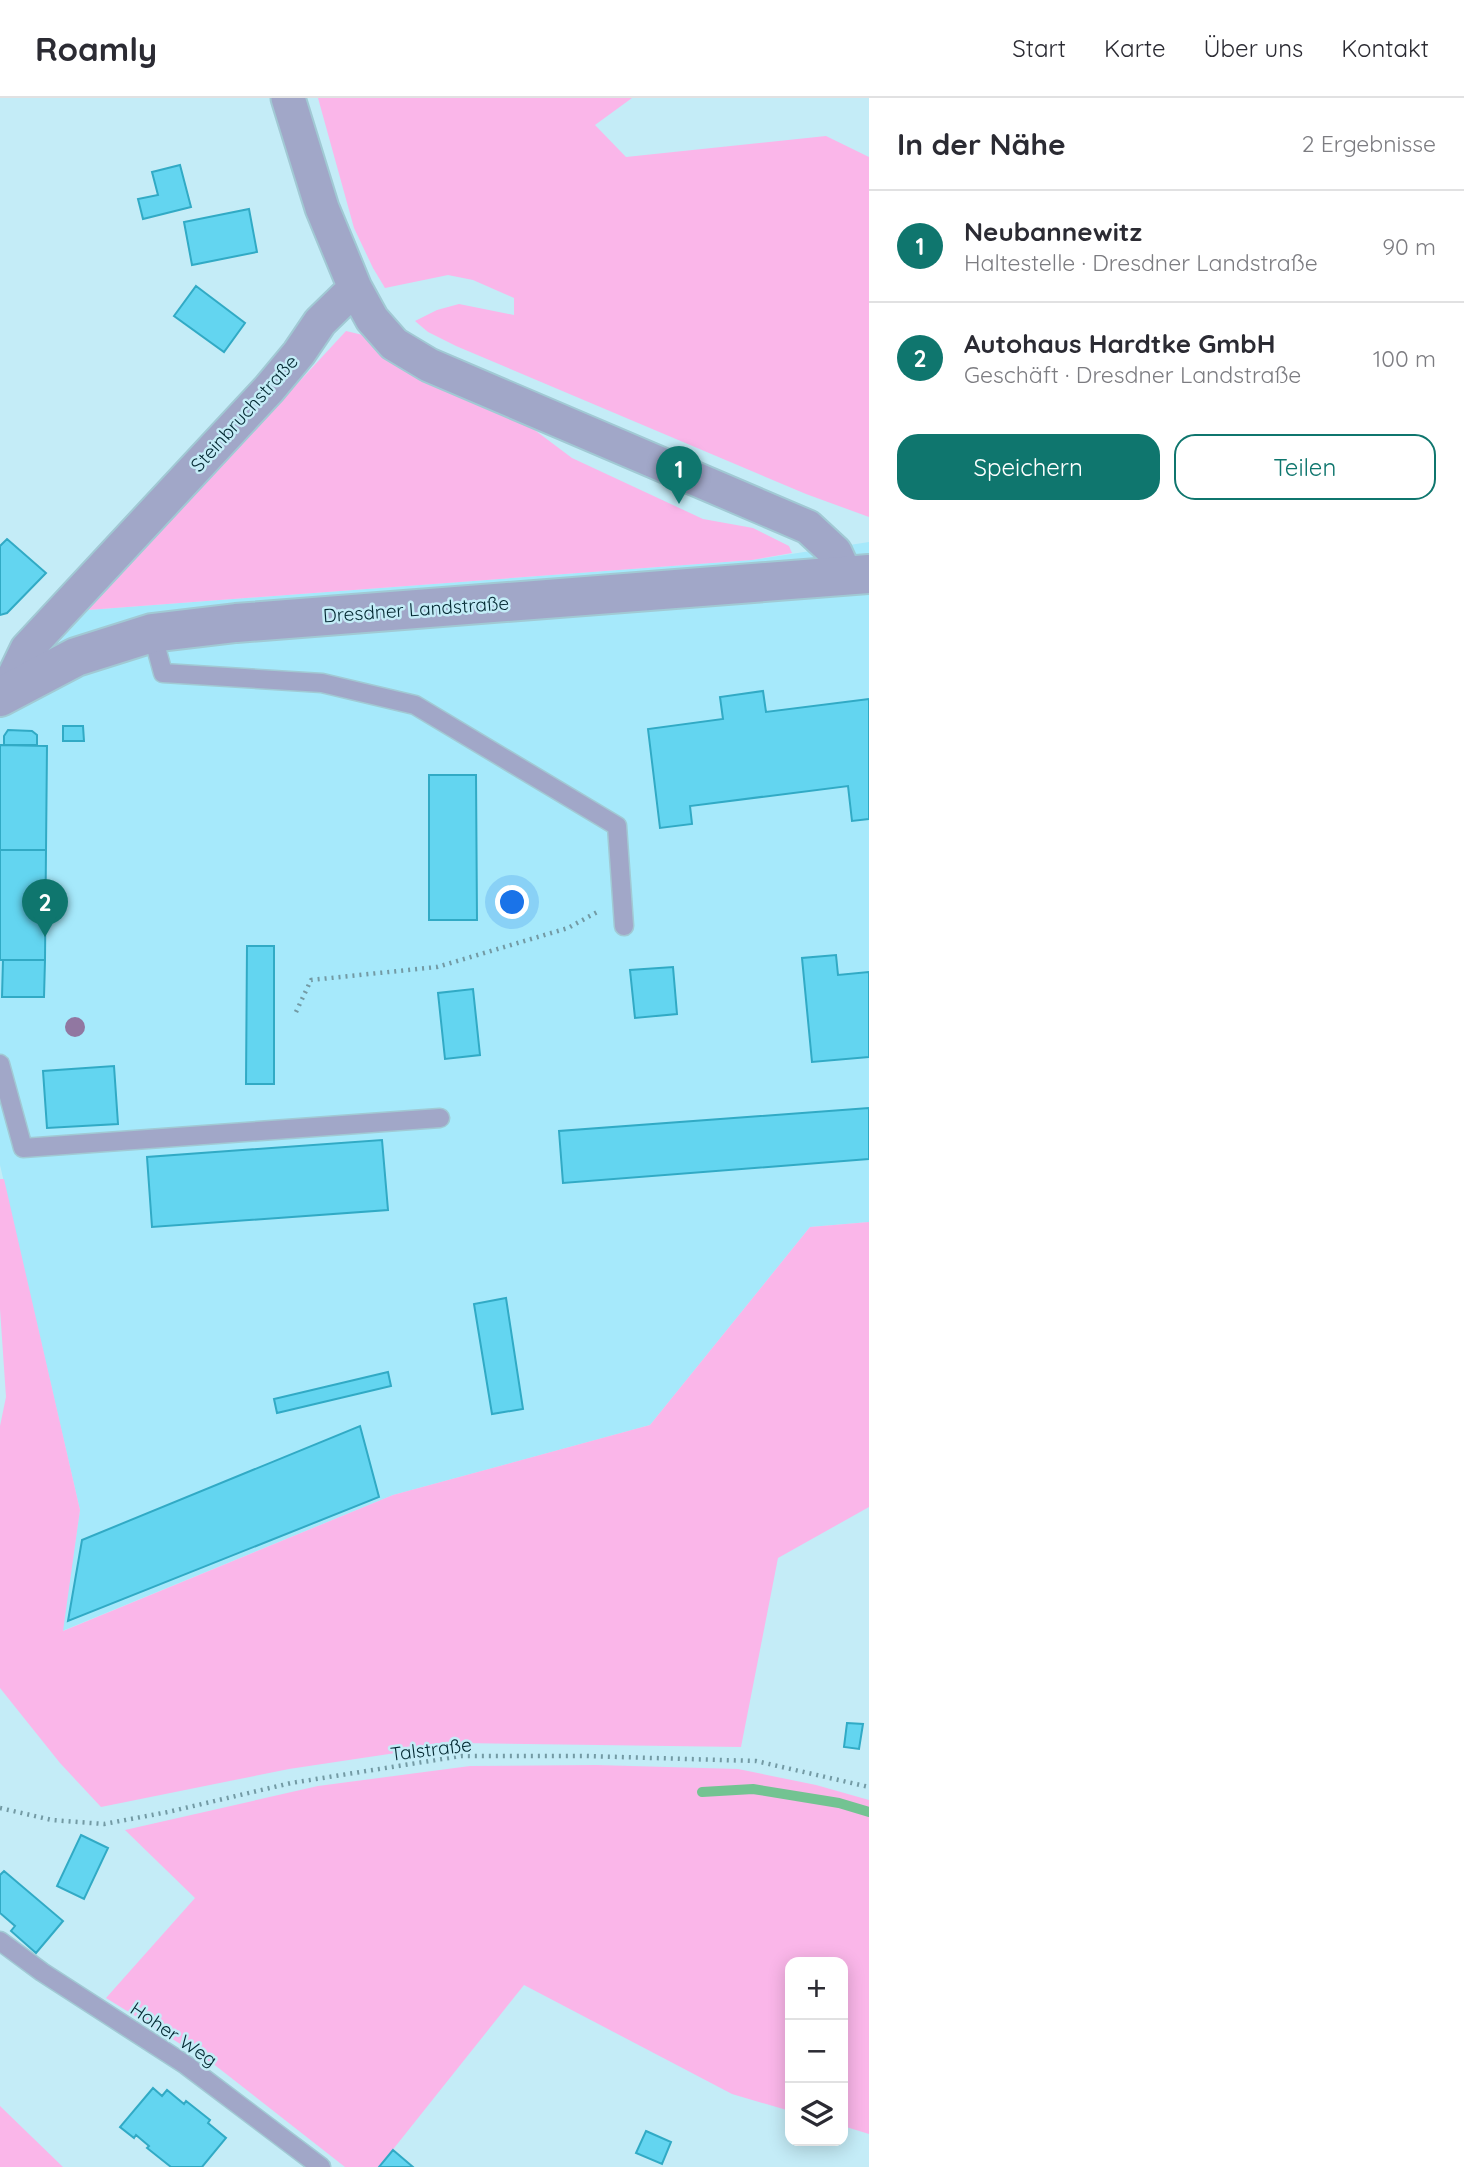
<!DOCTYPE html>
<html lang="de">
<meta charset="utf-8">
<style>
:root{--surface:#fff;--page:#f7f7f7;--text:#2b2b33;--muted:#7c7c81;--line:#e1e1e2;--accent:#0f766e}
body{margin:0;font-family:Quicksand,sans-serif;background:var(--page);color:var(--text)}
.controls{position:absolute;right:21px;bottom:21px;display:grid;overflow:hidden;border-radius:14px;box-shadow:0 4px 18px #0003}
.controls button{width:63px;height:63px;display:grid;place-items:center;padding:0;border:0;border-bottom:2px solid var(--line);background:var(--surface);color:var(--text);font:35px sans-serif}
.you{position:absolute;left:513px;top:805px;width:24px;height:24px;margin:-18px;border:5px solid #fff;border-radius:50%;background:#1a73e8;box-shadow:0 0 0 10px #1a73e833}
.badge{display:grid;place-items:center;width:46px;height:46px;border-radius:50%;background:var(--accent);color:#fff;font-size:23px;font-weight:700}
.pin{position:absolute;translate:-50% -58px;filter:drop-shadow(0 2px 4px #0008)}
.pin::after{content:'';position:absolute;top:37px;width:24px;height:21px;background:inherit;clip-path:polygon(0 0,100% 0,50% 100%)}
.list{margin:0;padding:0;list-style:none}
h2{display:flex;justify-content:space-between;align-items:center;height:91px;margin:0;padding:0 28px;font-size:30px}
h2 small{font-size:23px;font-weight:400;color:var(--muted)}
.list li{display:grid;grid-template-columns:46px 1fr auto;gap:21px;align-items:center;box-sizing:border-box;height:112px;padding:0 28px;border-top:2px solid var(--line)}
.list b{display:block;font-size:26px;white-space:nowrap}
.list p{margin:0;font-size:23px;white-space:nowrap;color:var(--muted)}
.list em{font-size:23px;font-style:normal;color:var(--muted)}
.actions{display:flex;gap:14px;padding:21px 28px}
.actions a{flex:1;padding:16px 0;border:2px solid var(--accent);border-radius:21px;text-align:center;font-size:24px;color:var(--accent)}
.actions .main{background:var(--accent);color:#fff}
.icon{flex:none;width:38px;height:38px;fill:none;stroke:currentColor;stroke-width:2;stroke-linecap:round;stroke-linejoin:round}
.map{position:relative;flex:none;width:869px;height:2069px;overflow:hidden}
header{display:flex;align-items:center;gap:42px;box-sizing:border-box;height:98px;padding:0 35px;background:var(--surface);border-bottom:2px solid var(--line)}
header strong{font-size:33px}
nav{display:flex;gap:38px;margin-inline-start:auto;font-size:24px}
main{display:flex}
aside{flex:1;background:var(--surface)}
.map>svg:first-child{display:block}
</style>
<header>
<strong>Roamly</strong>
<nav><a>Start</a><a>Karte</a><a>Über uns</a><a>Kontakt</a></nav>
</header>
<main>
<div class="map">
<svg width="869" height="2069" viewBox="0 0 869 2069">
<rect width="100%" height="100%" fill="#c4ecf7"/>
<path fill="#a6e9fb" d="M869 444V1124L810 1129 650 1327 393 1397 62 1533 80 1412 0 1067V609L88 512 752 462Z"/>
<path fill="#fab6e9" d="M318 0H632L595 27 626 59 826 38 869 59V419L806 396 456 248 428 234 415 223 437 212 459 206 514 217V200L473 182 448 177 385 190 373 170 354 130Z
M346 233 367 238 528 327 572 360 703 421 753 430 789 448 792 455 752 462 88 512Z
M0 1081H4L80 1412 63 1533 393 1397 650 1327 810 1129 869 1124V1409L778 1460 741 1649 462 1645 289 1671 101 1709 60 1665 0 1590V1328L6 1299 0 1211Z
M596 1667 738 1671 816 1687 869 1702V2036L843 2028V1864H790V2013L732 1996 524 1887 379 2069H345L216 1968 106 1900 195 1800 125 1732 318 1688 470 1668Z
M0 2008 63 2069H0Z"/>
<g fill="none" stroke-linecap="round" stroke-linejoin="round">
<path stroke="#73c392" stroke-width="10" d="M702 1694 753 1691 839 1705 869 1714"/>
</g>
<path fill="#63d5f0" stroke="#31aac5" stroke-width="2" d="M180 67 191 109 143 121 138 101 158 97 152 74Z
M249 111 257 154 192 167 184 124Z
M196 188 245 225 224 254 174 218Z
M7 441 46 475 7 515 0 517V448Z
M763 593 766 614 869 601V721L852 723 848 688 690 708 692 726 660 730 648 631 723 621 720 599Z
M63 628H83L84 643H63Z
M8 632 32 633 37 637V647H4V638Z
M0 647 47 648 46 752H0Z
M429 677H476L477 822H429Z
M0 752H46L45 862H0Z
M247 848H274V986H246Z
M836 857 838 877 869 874V959L812 964 802 860Z
M3 862H45L44 899H2Z
M673 869 677 916 635 920 630 872Z
M473 891 480 957 445 961 438 895Z
M114 968 118 1026 47 1030 43 973Z
M869 1010V1061L563 1085 559 1033Z
M382 1042 388 1112 152 1129 147 1059Z
M506 1200 523 1311 492 1316 474 1206Z
M388 1274 391 1288 277 1315 274 1301Z
M360 1328 379 1399 68 1523 82 1442Z
M847 1625 863 1626 859 1651 844 1649Z
M81 1737 108 1750 84 1801 57 1788Z
M4 1773 63 1823 36 1855 11 1833 15 1828 0 1815V1777Z
M153 1990 162 1998 167 1992 184 2006 186 2003 210 2022 208 2025 226 2040 202 2069H171L147 2050 149 2048 136 2037 134 2040 120 2029Z
M646 2033 671 2044 662 2066 636 2055Z
M393 2052 413 2069H379Z"/>
<g fill="none" stroke-linecap="round" stroke-linejoin="round">
<defs>
<path id="service" d="M152 535 163 575 322 585 415 607 617 728 624 828
M0 966 23 1050 440 1020
M0 1843 42 1874 186 1967 321 2069"/>
<path id="minor" d="M288 0 322 110 355 190 372 221 394 246 429 267 808 429 835 454 846 478
M0 592 6 595 27 551 269 291 299 255 320 224 355 190"/>
<path id="tertiary" d="M0 599 76 559 152 535 236 525 869 476"/>
</defs>
<use href="#service" stroke="#a1c9d4" stroke-width="21"/>
<use href="#minor" stroke="#a1c9d4" stroke-width="37"/>
<use href="#tertiary" stroke="#a1c9d4" stroke-width="42"/>
<path stroke="#739aa4" stroke-width="4.5" stroke-dasharray="2 5" stroke-linecap="butt" d="M296 914 311 882 437 869 568 830 599 813
M0 1710 52 1722 104 1726 168 1714 291 1685 461 1658H585L756 1663 869 1689"/>
<use href="#service" stroke="#a1a7c8" stroke-width="18"/>
<use href="#minor" stroke="#a1a7c8" stroke-width="33"/>
<use href="#tertiary" stroke="#a1a7c8" stroke-width="38"/>
</g>
<circle fill="#9177a1" cx="75" cy="929" r="10"/>
<g text-anchor="middle" stroke-width="5" stroke-linejoin="round" paint-order="stroke">
<g font-size="19" fill="#032932" stroke="#c4ecf7">
<text transform="translate(244 315) rotate(-48)" y="7">Steinbruchstraße</text>
<text transform="translate(416 511) rotate(-4)" y="7">Dresdner Landstraße</text>
<text transform="translate(431 1651) rotate(-7)" y="7">Talstraße</text>
<text transform="translate(174 1936) rotate(34)" y="7">Hoher Weg</text>
</g>
</g>
</svg>
<div class="controls">
<button>+</button>
<button>−</button>
<button><svg class="icon" aria-label="layers" viewBox="0 0 24 24"><path d="M12 4l9 5-9 5-9-5zM3 14l9 5 9-5"/></svg></button>
</div>
<div class="you"></div>
<div class="pin badge" style="left:679px;top:406px">1</div>
<div class="pin badge" style="left:45px;top:839px">2</div>
</div>
<aside>
<h2>In der Nähe<small>2 Ergebnisse</small></h2>
<ul class="list">
<li><span class="badge">1</span><div><b>Neubannewitz</b><p>Haltestelle · Dresdner Landstraße</p></div><em>90 m</em></li>
<li><span class="badge">2</span><div><b>Autohaus Hardtke GmbH</b><p>Geschäft · Dresdner Landstraße</p></div><em>100 m</em></li>
</ul>
<div class="actions"><a class="main">Speichern</a><a>Teilen</a></div>
</aside>
</main>
